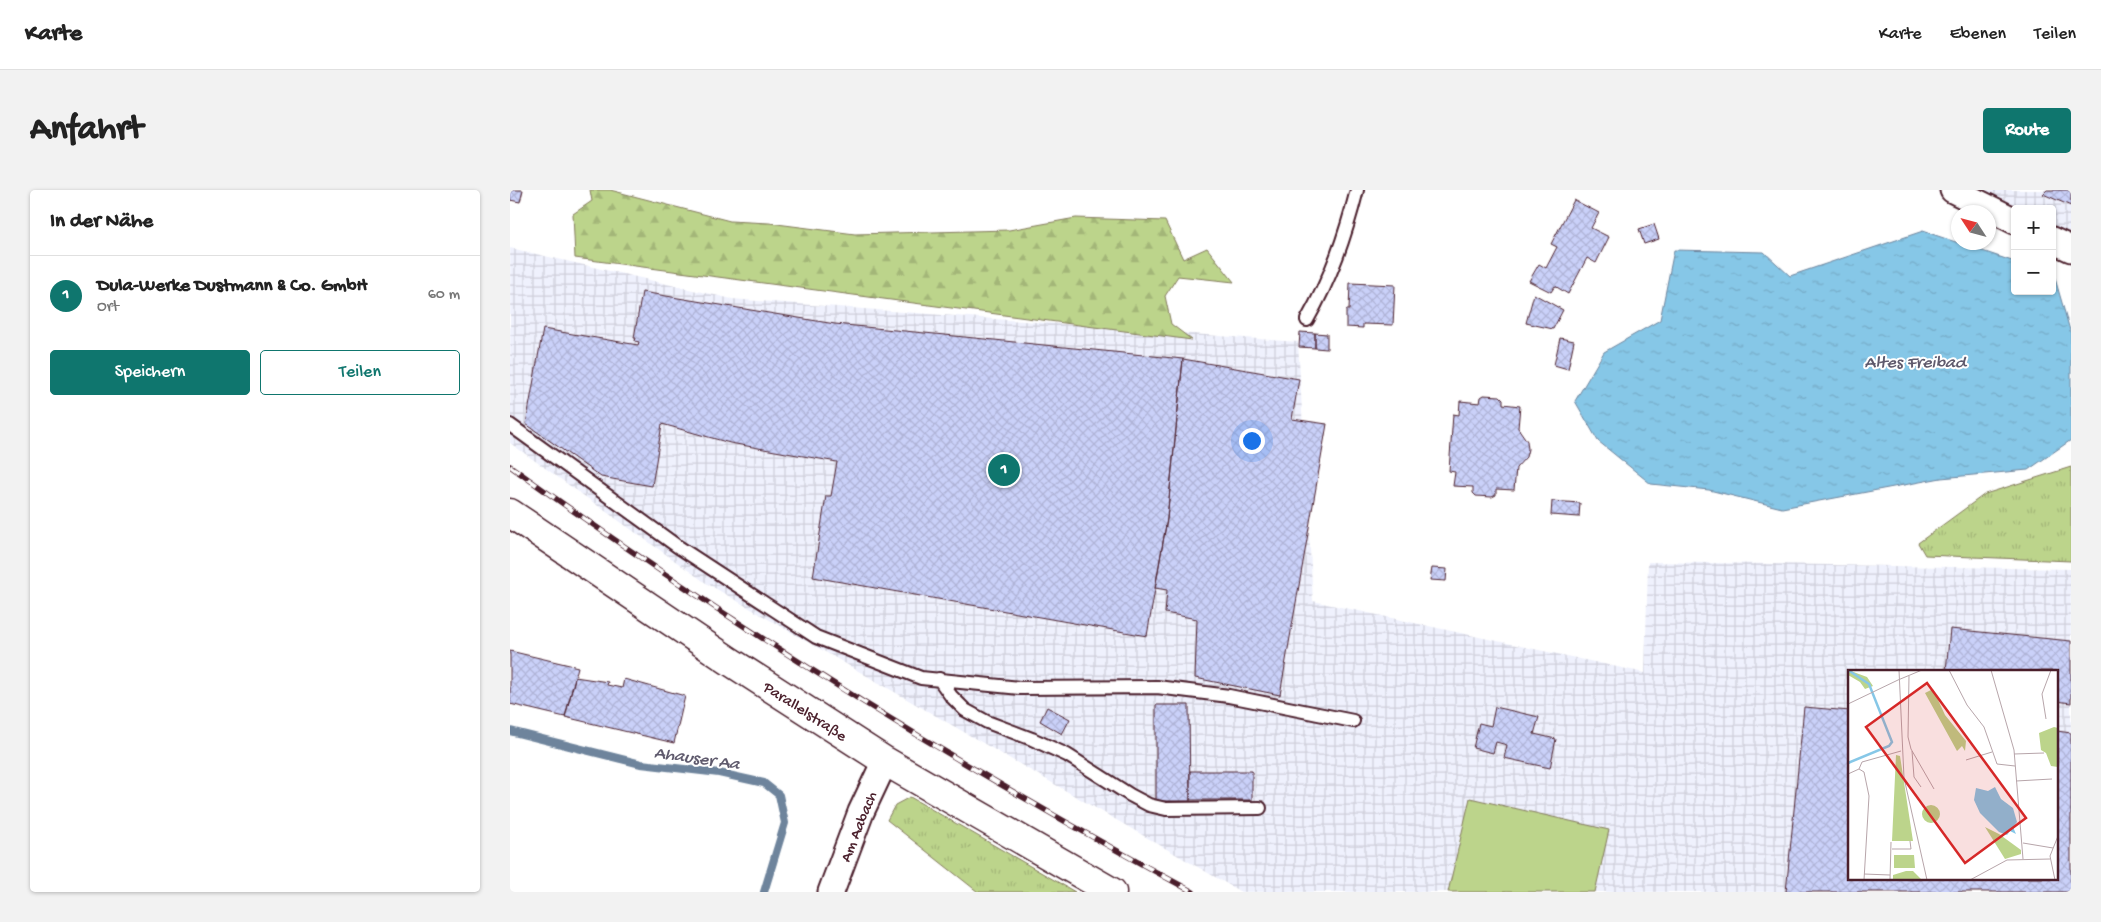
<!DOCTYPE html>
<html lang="de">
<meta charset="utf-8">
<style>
:root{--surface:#fff;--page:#f2f2f2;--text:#222;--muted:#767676;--line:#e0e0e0;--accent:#0f766e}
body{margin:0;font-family:"Gochi Hand",sans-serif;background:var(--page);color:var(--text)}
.controls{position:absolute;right:15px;top:15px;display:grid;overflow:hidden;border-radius:5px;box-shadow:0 1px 4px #0004}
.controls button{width:45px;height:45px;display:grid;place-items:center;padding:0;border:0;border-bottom:1px solid var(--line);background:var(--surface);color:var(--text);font:25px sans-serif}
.compass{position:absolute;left:1441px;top:15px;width:45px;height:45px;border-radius:50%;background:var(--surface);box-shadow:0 1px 4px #0004;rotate:306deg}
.you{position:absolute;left:741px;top:250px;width:18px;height:18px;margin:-12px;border:4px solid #fff;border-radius:50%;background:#1a73e8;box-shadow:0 0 0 8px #1a73e833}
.badge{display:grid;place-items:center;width:32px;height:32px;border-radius:50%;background:var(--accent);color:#fff;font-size:16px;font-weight:700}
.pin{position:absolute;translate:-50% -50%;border:2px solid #fff;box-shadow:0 1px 5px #0006}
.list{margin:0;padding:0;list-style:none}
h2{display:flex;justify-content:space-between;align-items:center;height:65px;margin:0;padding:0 20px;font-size:21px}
h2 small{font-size:16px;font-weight:400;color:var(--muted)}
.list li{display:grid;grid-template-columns:32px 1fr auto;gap:15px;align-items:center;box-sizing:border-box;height:80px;padding:0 20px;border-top:1px solid var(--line)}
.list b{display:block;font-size:19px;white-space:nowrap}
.list p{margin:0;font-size:16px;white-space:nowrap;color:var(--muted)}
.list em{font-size:16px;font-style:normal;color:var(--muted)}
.actions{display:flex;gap:10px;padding:15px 20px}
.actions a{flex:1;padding:11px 0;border:1px solid var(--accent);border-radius:5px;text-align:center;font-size:18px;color:var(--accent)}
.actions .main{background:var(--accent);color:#fff}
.map{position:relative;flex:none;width:1561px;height:702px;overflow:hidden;border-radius:5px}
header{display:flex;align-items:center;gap:30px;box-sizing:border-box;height:70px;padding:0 25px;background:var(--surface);border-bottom:1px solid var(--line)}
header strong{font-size:24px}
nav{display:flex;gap:28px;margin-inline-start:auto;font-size:18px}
.intro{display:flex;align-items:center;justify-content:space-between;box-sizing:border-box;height:120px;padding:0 30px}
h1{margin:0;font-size:35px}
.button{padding:12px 22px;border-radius:5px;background:var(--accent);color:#fff;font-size:18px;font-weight:700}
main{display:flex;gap:30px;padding:0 30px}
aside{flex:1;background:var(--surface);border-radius:5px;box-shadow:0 1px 4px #0004}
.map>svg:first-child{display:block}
</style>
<header>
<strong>Karte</strong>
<nav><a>Karte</a><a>Ebenen</a><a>Teilen</a></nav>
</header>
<div class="intro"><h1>Anfahrt</h1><a class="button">Route</a></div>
<main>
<aside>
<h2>In der Nähe<small></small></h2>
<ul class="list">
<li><span class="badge">1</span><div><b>Dula-Werke Dustmann &amp; Co. GmbH</b><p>Ort</p></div><em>60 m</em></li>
</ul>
<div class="actions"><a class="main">Speichern</a><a>Teilen</a></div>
</aside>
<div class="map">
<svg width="1561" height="702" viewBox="0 0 1561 702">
<defs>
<pattern id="industrial-grid" width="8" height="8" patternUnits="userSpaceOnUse" patternTransform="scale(1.25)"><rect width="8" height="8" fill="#eff1fd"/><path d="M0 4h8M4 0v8" fill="none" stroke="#ceced9"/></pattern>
<pattern id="grass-tufts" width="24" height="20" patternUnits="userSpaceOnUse" patternTransform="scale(1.25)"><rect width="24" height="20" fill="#bcd48b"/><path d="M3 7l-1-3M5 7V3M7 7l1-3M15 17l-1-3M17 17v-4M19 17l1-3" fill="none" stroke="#a3b678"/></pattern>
<pattern id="forest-firs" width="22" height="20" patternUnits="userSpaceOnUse" patternTransform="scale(1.25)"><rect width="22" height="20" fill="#bcd48b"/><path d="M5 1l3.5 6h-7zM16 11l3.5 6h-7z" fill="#a3b678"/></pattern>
<pattern id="water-ripples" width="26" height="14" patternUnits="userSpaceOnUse" patternTransform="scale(1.25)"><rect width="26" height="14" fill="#86c7e7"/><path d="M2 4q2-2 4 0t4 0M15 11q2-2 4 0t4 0" fill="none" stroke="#75aac6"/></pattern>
<pattern id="building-cross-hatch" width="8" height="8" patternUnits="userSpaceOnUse" patternTransform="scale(1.25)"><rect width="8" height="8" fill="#cad1f9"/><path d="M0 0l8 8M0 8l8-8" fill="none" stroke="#afb3d6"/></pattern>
</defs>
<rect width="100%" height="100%" fill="#fff"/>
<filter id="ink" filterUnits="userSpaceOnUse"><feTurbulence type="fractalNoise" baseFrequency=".02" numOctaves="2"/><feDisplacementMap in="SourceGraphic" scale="10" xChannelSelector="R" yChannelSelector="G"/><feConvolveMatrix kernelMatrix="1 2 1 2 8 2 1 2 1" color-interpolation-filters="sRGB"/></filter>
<g filter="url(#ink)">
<path fill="url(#industrial-grid)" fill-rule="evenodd" d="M1471 0H1561V53L1542 42V19H1505Z
M0 58 222 109 788 152 803 411 1135 483 1138 372 1561 379V702H731L196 393 0 253ZM1340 481H1547V688H1340Z"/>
<path fill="url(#grass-tufts)" stroke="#837a5b" d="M1561 277V371L1415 365 1408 353 1475 304Z
M400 607 565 702H468L377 630 385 615Z"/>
<path fill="url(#forest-firs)" stroke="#837a5b" d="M80 0H100L220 31 259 33 345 44 499 40 566 28 655 31 673 69 697 58 724 92 668 86 655 106 661 134 682 150 65 68 63 24 82 11Z"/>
<path fill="#bcd48b" stroke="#837a5b" d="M960 608 1099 640 1085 702H938Z"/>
<path fill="url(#water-ripples)" stroke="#6e849c" d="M1413 41 1505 72V101H1542L1544 85 1561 144V250L1518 280 1431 288 1272 318 1199 300 1141 294 1088 251 1065 211 1094 162 1150 130 1164 60 1254 62 1280 86Z"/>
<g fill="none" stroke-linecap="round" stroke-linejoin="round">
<path stroke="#6e849c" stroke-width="8" d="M0 541 131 574 209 583 254 593 269 605 275 633 254 702"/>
</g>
<path fill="url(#building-cross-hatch)" stroke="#4a1f2b" d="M0 0H13L10 12 0 10Z
M1537 0H1561V16L1533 4Z
M1064 10 1089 23 1081 38 1099 47 1086 73 1077 68 1058 104 1045 96 1041 102 1019 91 1029 74 1036 78 1047 57 1041 54Z
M1144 34 1149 49 1134 54 1129 39Z
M840 93 885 95 883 135 853 134V138L836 137V120H839Z
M132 102 325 134 673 169 657 329 637 446 303 387 316 306H321L327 272 220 253 152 234 142 296 91 287 16 234 33 139 128 155 129 152 125 151 126 148H124Z
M1024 104 1053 120 1043 139 1016 133Z
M790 142 805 143V158L789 157Z
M805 143 817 144V159L805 158Z
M1050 148 1064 151 1058 179 1044 175Z
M673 169 789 189 782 229 817 234 770 505 685 488 687 429 655 423 657 400 645 398 657 329Z
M974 205 990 206 993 209V214L1010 216 1008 238 1017 251 1018 259 1016 267 1006 278 1004 300 986 299V305L982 307 966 306 963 303V297L943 296 945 282 939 281 943 224 949 225 950 211 970 213 971 207Z
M1042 311 1070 313 1069 327 1041 325Z
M922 378 937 379 936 391 920 390Z
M1440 439 1561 451V513L1547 511V481H1436Z
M0 461 68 477 55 527 0 514Z
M65 487 98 492 97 495 112 498 114 489 175 506 164 553 55 527Z
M646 515H679L680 611H646Z
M537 517 560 529 552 544 530 531Z
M985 517 1029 527 1024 544 1046 549 1040 578 994 568 997 555 986 552 983 563 963 558 969 533 981 536Z
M1294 517 1340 521V688H1547V541L1561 543V702H1276Z
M680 581H742V610H680Z"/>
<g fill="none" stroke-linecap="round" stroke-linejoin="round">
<defs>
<path id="service" d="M797 130C821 88 835 47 847 0
M0 235 167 356 306 447 411 488 510 498 647 497 719 506 843 531
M429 489 441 506 455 520 477 532 522 549 557 565 620 605 639 615 656 619 750 618"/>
<path id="minor" d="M1443 0 1505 31
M1542 50 1561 59
M321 702 351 622 375 571"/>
<path id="secondary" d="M0 323 218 470 375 571 602 702"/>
</defs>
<use href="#service" stroke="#4a1f2b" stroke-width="16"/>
<use href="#minor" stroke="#4a1f2b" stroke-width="29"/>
<use href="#secondary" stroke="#4a1f2b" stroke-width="31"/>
<use href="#service" stroke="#fff" stroke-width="12"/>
<use href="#minor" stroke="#fff" stroke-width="25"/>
<use href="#secondary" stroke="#fff" stroke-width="28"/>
<defs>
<path id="rail" d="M0 276C218 433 446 575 683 702"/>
</defs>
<use href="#rail" stroke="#4a1f2b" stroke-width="5.5"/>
<use href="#rail" stroke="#fff" stroke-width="4" stroke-dasharray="11" stroke-linecap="butt"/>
</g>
</g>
<g text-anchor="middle" stroke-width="4" stroke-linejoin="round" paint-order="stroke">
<g font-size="16" fill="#4a1f2b" stroke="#fff">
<text transform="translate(296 520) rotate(33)" y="6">Parallelstraße</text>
<text transform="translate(347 636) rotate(-68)" y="6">Am Aabach</text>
</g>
<g font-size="18" font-style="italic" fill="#5f5a6d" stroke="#fff">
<text x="1405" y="177">Altes Freibad</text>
<text transform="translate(187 567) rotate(8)" y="6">Ahauser Aa</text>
</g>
</g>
<g transform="translate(1338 480)">
<rect width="210" height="210" fill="#fff"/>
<path d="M48 85 52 86 65 171H44ZM137 157 151 164 173 180V184L157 189Z" fill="#bcd48b"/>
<path d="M85 19 97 45 118 71 117 81 114 76 109 81 77 23ZM206 57 210 58V97L203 96 198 83 193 80 191 63Z" fill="#bcd48b"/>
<path d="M0 0 19 7 25 16 17 19 12 12 0 5ZM58 201H65L74 210H45V205Z" fill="#bcd48b"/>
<path d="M74 144a9 9 0 1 1 18 0a9 9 0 1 1-18 0ZM46 185H66L67 198H46Z" fill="#bcd48b"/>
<path d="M147 117 153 129 165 138 169 152 165 157 168 164 162 161 159 165 151 162 132 143 126 130 128 118 140 121Z" fill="#86c7e7"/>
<path fill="none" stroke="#86c7e7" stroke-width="2.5" d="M0 0 21 14 44 72 41 76 0 93"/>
<path fill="none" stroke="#b7a5aa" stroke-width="1" d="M51 0 56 108 79 210M101 0 119 35 136 57 149 94 167 96M143 0 166 80 175 189M61 6 60 67 63 79 86 119M50 10 74 0M0 34 50 10M198 49 194 24 203 0M64 81 66 107 73 117M166 84 196 83M118 90 144 82M11 99 16 102 21 126 16 210M0 104 11 99 14 92 53 81M168 111 204 109M175 173 205 178M44 179H63L62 171M16 204 42 205M42 210 43 172M122 210 159 190 202 189M207 210 202 186 210 166"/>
<path fill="#d62828" fill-opacity="0.15" stroke="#d62828" stroke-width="2.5" d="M79 13 178 148 117 193 18 57Z"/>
<rect width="210" height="210" fill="none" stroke="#4a1f2b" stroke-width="2.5"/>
</g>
</svg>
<div class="controls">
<button>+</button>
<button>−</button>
</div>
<svg class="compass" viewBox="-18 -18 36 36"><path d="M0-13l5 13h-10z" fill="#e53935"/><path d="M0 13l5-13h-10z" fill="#767676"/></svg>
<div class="you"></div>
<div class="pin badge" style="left:494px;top:280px">1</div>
</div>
</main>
